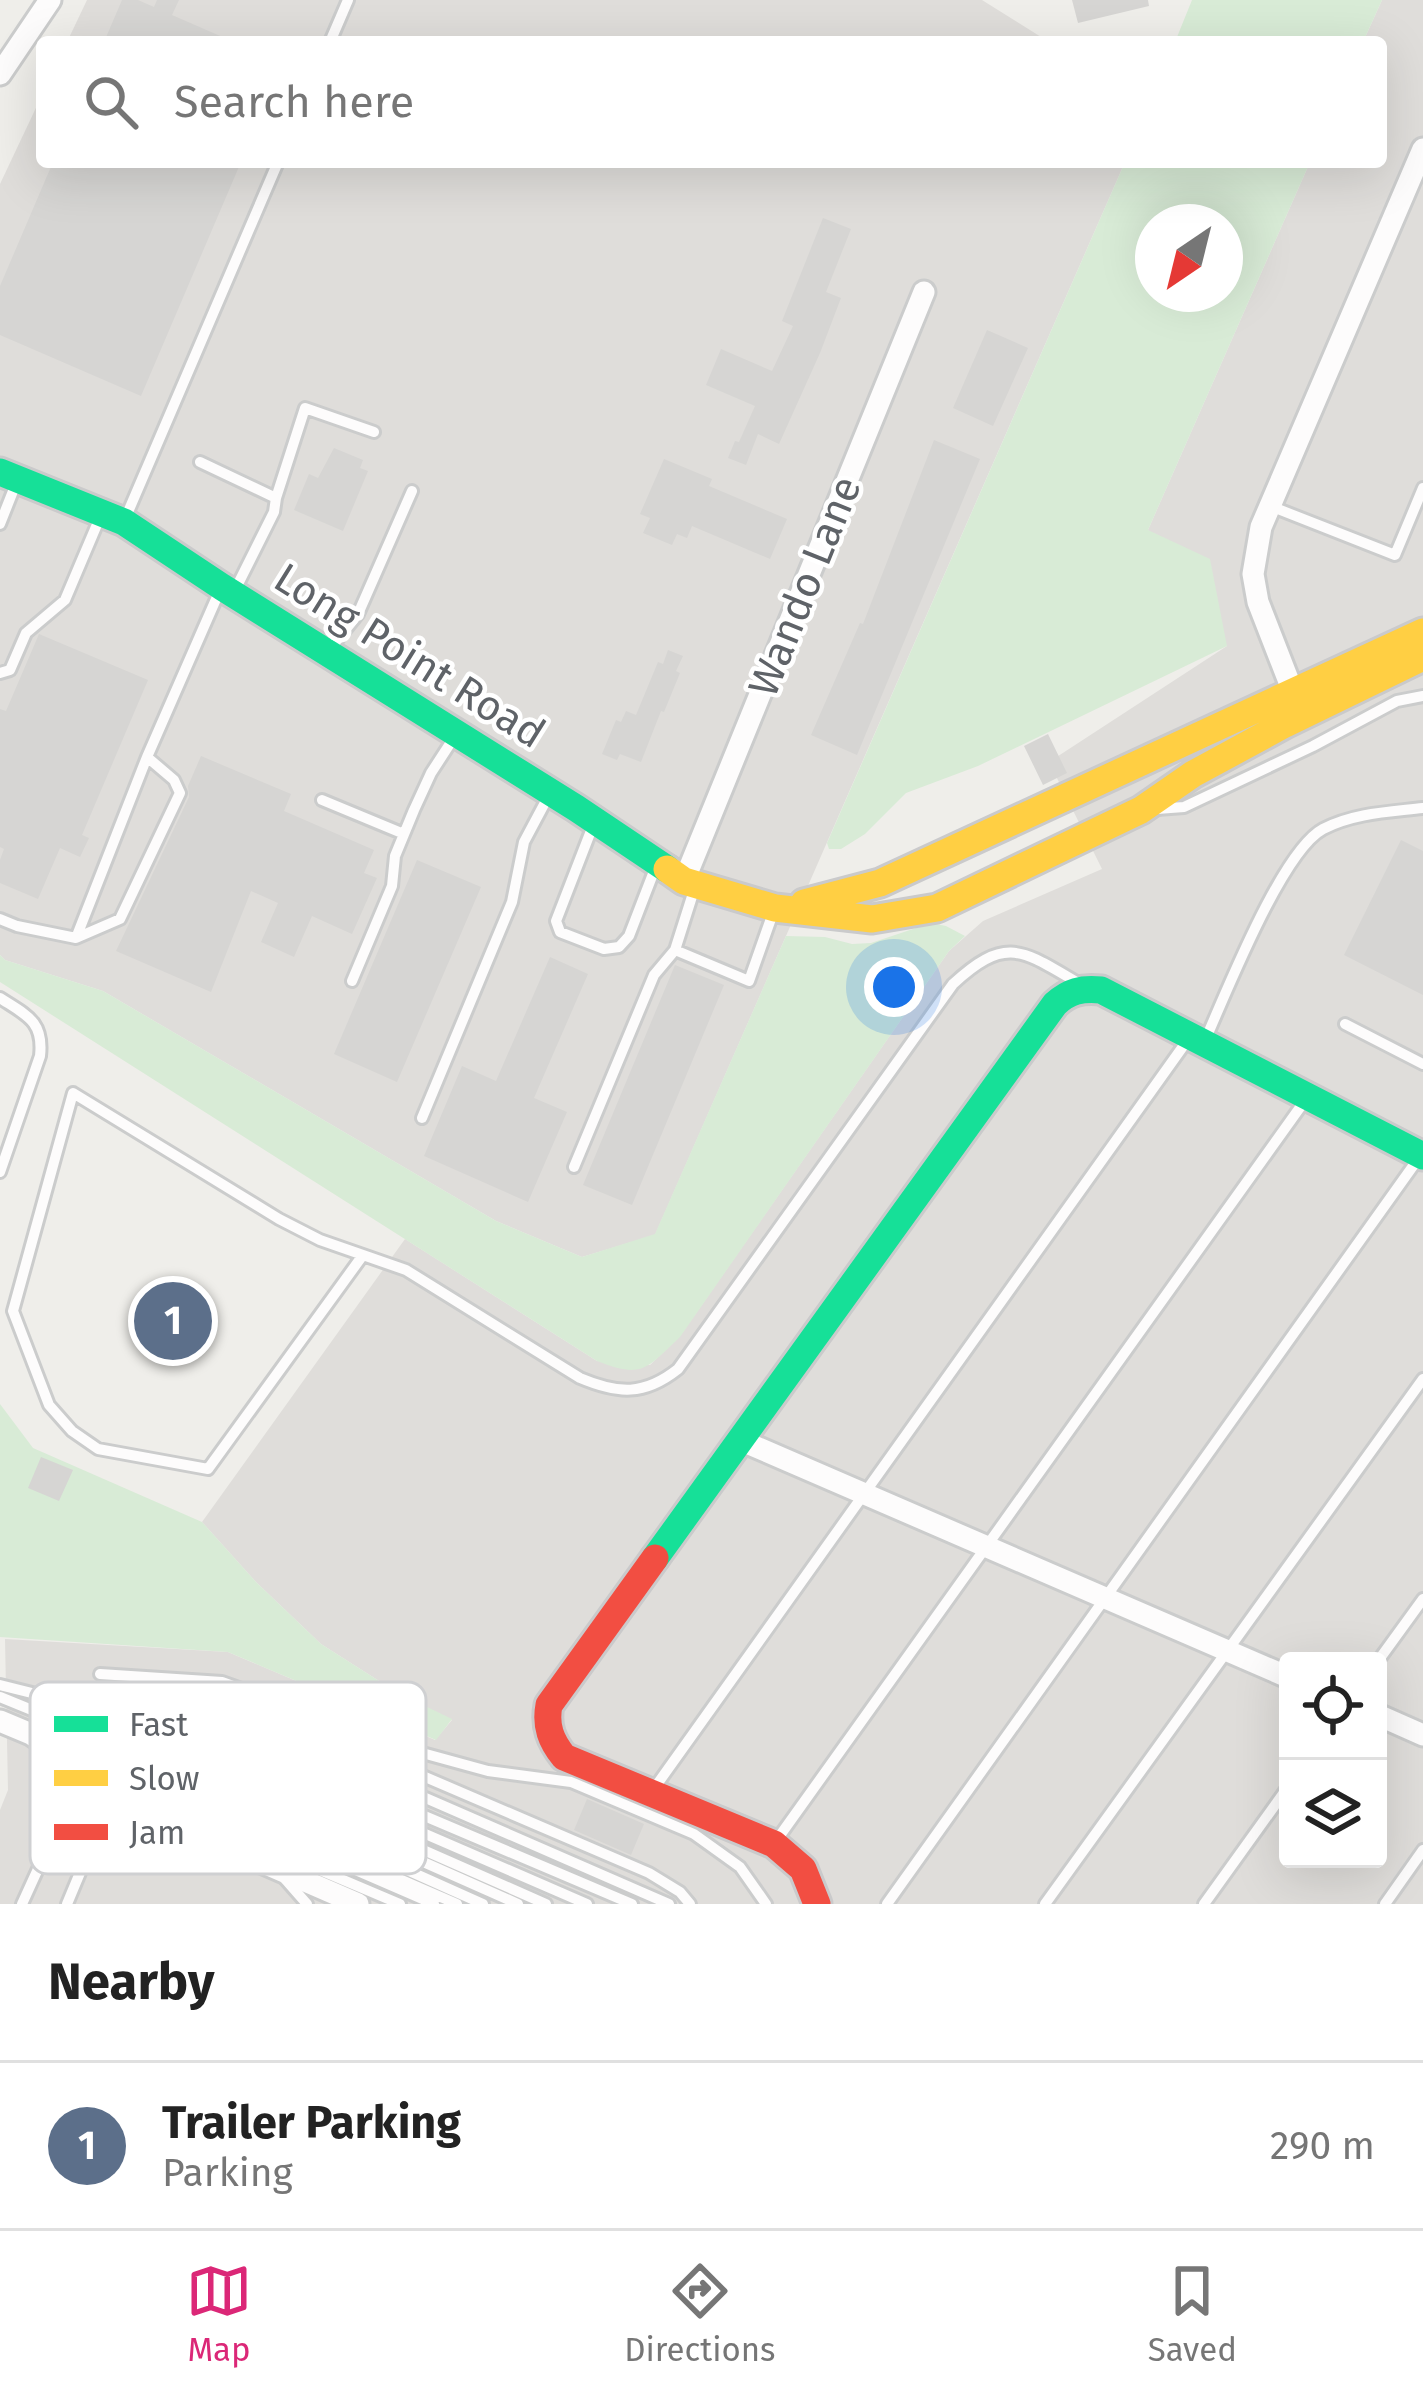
<!DOCTYPE html>
<style>
:root{--surface:#fff;--page:#f2f2f2;--text:#222;--muted:#767676;--line:#e0e0e0;--accent:#db2777}
body{margin:0;font-family:"Fira Sans",sans-serif;background:var(--page);color:var(--text)}
.controls{position:absolute;right:36px;bottom:36px;display:grid;overflow:hidden;border-radius:12px;box-shadow:0 12px 48px #0002}
.controls button{width:108px;height:108px;display:grid;place-items:center;padding:0;border:0;border-bottom:3px solid var(--line);background:var(--surface);color:var(--text);font:60px sans-serif}
.compass{position:absolute;left:1135px;top:204px;width:108px;height:108px;border-radius:50%;background:var(--surface);box-shadow:0 12px 48px #0002;rotate:215deg}
.you{position:absolute;left:894px;top:987px;width:42px;height:42px;margin:-30px;border:9px solid #fff;border-radius:50%;background:#1a73e8;box-shadow:0 0 0 18px #1a73e833}
.badge{display:grid;place-items:center;width:78px;height:78px;border-radius:50%;background:var(--accent);color:#fff;font-size:39px;font-weight:700}
.pin{position:absolute;translate:-50% -50%;border:6px solid #fff;box-shadow:0 3px 12px #0006}
.list{margin:0;padding:0;list-style:none}
h2{display:flex;justify-content:space-between;align-items:center;height:156px;margin:0;padding:0 48px;font-size:51px}
h2 small{font-size:39px;font-weight:400;color:var(--muted)}
.list li{display:grid;grid-template-columns:78px 1fr auto;gap:36px;align-items:center;box-sizing:border-box;height:168px;padding:0 48px;border-top:3px solid var(--line)}
.list b{display:block;font-size:45px;white-space:nowrap}
.list p{margin:0;font-size:39px;white-space:nowrap;color:var(--muted)}
.list em{font-size:39px;font-style:normal;color:var(--muted)}
.icon{flex:none;width:66px;height:66px;fill:none;stroke:currentColor;stroke-width:2;stroke-linecap:round;stroke-linejoin:round}
.map{position:relative;flex:none;width:1423px;height:1904px;overflow:hidden}
.search{position:absolute;background:var(--surface);box-shadow:0 12px 48px #0002;left:36px;right:36px;top:36px;height:132px;display:flex;align-items:center;gap:30px;box-sizing:border-box;padding:0 42px;border-radius:12px;color:var(--muted);font-size:45px}
.sheet{height:324px;background:var(--surface)}
nav{display:flex;justify-content:space-around;align-items:center;box-sizing:border-box;height:168px;border-top:3px solid var(--line);background:var(--surface);font-size:33px;color:var(--muted)}
nav a{display:grid;justify-items:center;gap:6px}
nav .on{color:var(--accent)}
.map>svg:first-child{display:block}
</style>
<div class="map">
<svg width="1423" height="1904" viewBox="0 0 1423 1904">
<rect width="100%" height="100%" fill="#efeeea"/>
<path fill="#dfddda" fill-rule="evenodd" d="M87 0H982L1049 42H67Z
M1382 0H1423V1904H0V1810L8 1790 5 1639 228 1652 435 1740 452 1720 398 1693 321 1644 257 1583 202 1522 405 1239 597 1361 650 1365 680 1336 949 951 983 921 1102 869 1049 762 1227 646 1148 530 1310 162H1381V42H1363ZM1288 1661H1378V1859H1288Z
M42 95V162H1125L655 1235 582 1257 496 1221 103 991 5 960 0 955V184Z"/>
<path fill="#d8ebd6" fill-rule="evenodd" d="M1192 0H1382L1363 42H1175Z
M1125 162H1310L1148 530 1210 559 1227 646 978 766 906 793 865 834 841 849H829L827 843ZM1153 222H1225V294H1153Z
M931 923 946 926 965 936 949 951 680 1337C646 1369 643 1379 597 1361L0 982V955L5 960 103 991 496 1221 582 1257 655 1234 786 936 825 937 852 944 871 943Z
M0 1404 33 1448 202 1522 257 1583 321 1644 398 1693 452 1719 436 1740 228 1652 0 1637Z"/>
<path fill="#d6d5d3" d="M122 0H138L154 7 157 0H179L172 15 234 42H104Z
M1072 0H1148L1149 6 1078 23Z
M53 162H241L141 396 0 335V286Z
M823 218 851 229 826 292 841 298 820 353 779 444 758 434 746 465 728 458 735 441 739 442 755 406 706 385 721 349 772 371 793 326 782 321Z
M987 330 1028 348 993 426 953 408Z
M934 440 980 459 857 755 811 735 860 623 863 624Z
M334 448 363 460 360 468 368 471 343 531 294 510 309 474 318 478Z
M664 459 712 479 709 486 787 519 770 559 692 526 687 538 677 534 672 545 643 533 650 518 640 514Z
M39 634 148 680 82 835 89 838 80 857 60 848 38 899 0 883V860L4 849 0 847V709L6 711Z
M668 650 683 656 676 671 680 673 664 712 661 711 641 762 620 754 617 760 602 754 616 720 621 722 626 711 636 715 658 662 663 664Z
M1048 734 1067 773 1043 785 1024 746Z
M201 756 291 794 284 811 374 850 364 873 377 878 352 934 312 916 294 957 261 942 278 903 251 891 211 992 116 951 189 797 188 786Z
M1401 840 1423 851V995L1344 955Z
M417 860 481 887 397 1082 334 1054Z
M550 957 588 974 534 1098 567 1112 528 1202 424 1156 462 1066 496 1081Z
M675 965 724 985 632 1205 583 1185Z
M41 1457 73 1470 59 1501 28 1488Z
M587 1799 644 1824 631 1855 574 1830Z"/>
<g fill="none" stroke-linecap="round" stroke-linejoin="round">
<defs>
<path id="lane" d="M330 42 348 0
M200 462 276 498 274 512 235 590
M276 498 305 408 374 432
M1270 506 1395 555 1423 488
M125 519 278 162
M0 524 17 481
M329 650 358 614 412 491
M0 673 10 670 26 633 65 600 101 515
M322 800 404 834
M1157 809 1184 807 1313 746 1397 701 1423 696
M594 823 556 921 560 932 604 949 619 947 629 936 656 866
M695 887 675 950 749 981 774 910
M0 919 17 926 76 938 120 919 180 793 174 780 147 757
M76 938 147 757 220 590
M352 981 392 886 395 856 414 810 431 773 455 736
M0 998C26 1015 44 1021 40 1056L0 1172
M1345 1024 1423 1064
M1206 1038C1227 991 1282 851 1323 829 1354 813 1389 812 1423 808
M422 1118 512 902 524 842 549 795
M574 1167 654 975 675 950
M363 1255 208 1469 98 1449 72 1431 49 1405 13 1311 73 1093 279 1219 320 1240 406 1270 580 1378C618 1394 644 1396 678 1369L953 984C1007 934 1023 951 1080 984
M1378 1661 1423 1599
M100 1674 222 1682 404 1748 488 1771 571 1782 694 1834 740 1867 766 1904
M0 1685 112 1713 546 1904
M0 1697 235 1793 483 1904
M212 1705 669 1904
M171 1738 227 1692 649 1873 680 1892 690 1904
M174 1738 224 1731 632 1904
M192 1742 229 1749 587 1904
M187 1749 200 1763 518 1904
M176 1782 457 1904
M178 1785 202 1820 400 1904
M653 1790 1189 1038
M189 1798 434 1904
M776 1841 1306 1099
M285 1879 307 1904
M22 1904 83 1770
M67 1904 87 1856
M887 1904 1418 1159
M1045 1904 1423 1379
M1204 1904 1288 1787
M1385 1904 1423 1850"/>
<path id="street" d="M0 74 50 0
M1293 692 1258 602 1253 574 1261 527 1423 149
M684 881 924 292
M740 1440 1288 1677
M1378 1715 1423 1735
M0 1721 31 1734 146 1812 358 1904"/>
<path id="fast" d="M0 472 124 522 222 587 576 808 667 869
M655 1558 1055 1004C1069 991 1082 988 1101 990L1423 1156"/>
<path id="slow" d="M667 869 684 881 775 908 872 919 937 908 1141 810 1193 774 1285 724 1423 657
M804 903 880 883 1423 632"/>
<path id="jam" d="M655 1558 549 1705C545 1726 551 1741 564 1757L774 1844 803 1869 817 1904"/>
</defs>
<use href="#lane" stroke="#cbcccc" stroke-width="16"/>
<use href="#street" stroke="#cbcccc" stroke-width="27"/>
<use href="#fast" stroke="#cacacb" stroke-width="33"/>
<use href="#slow" stroke="#cacacb" stroke-width="33"/>
<use href="#jam" stroke="#cacacb" stroke-width="33"/>
<use href="#lane" stroke="#fdfcfc" stroke-width="10"/>
<use href="#street" stroke="#fdfcfc" stroke-width="21"/>
<use href="#fast" stroke="#16e098" stroke-width="27"/>
<use href="#slow" stroke="#ffcf43" stroke-width="27"/>
<use href="#jam" stroke="#f24e42" stroke-width="27"/>
</g>
<g text-anchor="middle" stroke-width="9" stroke-linejoin="round" paint-order="stroke">
<g font-size="42" fill="#5f6368" stroke="#fff">
<text transform="translate(804 586) rotate(-68)" y="15">Wando Lane</text>
<text transform="translate(410 655) rotate(32)" y="15">Long Point Road</text>
</g>
</g>
<rect x="30" y="1682" width="396" height="192" rx="18" fill="#fff" stroke="#cfd0d2" stroke-width="3"/>
<rect x="54" y="1716" width="54" height="16" fill="#16e098"/>
<rect x="54" y="1770" width="54" height="16" fill="#ffcf43"/>
<rect x="54" y="1824" width="54" height="16" fill="#f24e42"/>
<g font-size="33" fill="#5f6368">
<text x="129" y="1736">Fast</text>
<text x="129" y="1790">Slow</text>
<text x="129" y="1844">Jam</text>
</g>
</svg>
<div class="controls">
<button><svg class="icon" aria-label="locate" viewBox="0 0 24 24"><circle cx="12" cy="12" r="6"/><path d="M12 2v4M12 18v4M2 12h4M18 12h4"/></svg></button>
<button><svg class="icon" aria-label="layers" viewBox="0 0 24 24"><path d="M12 4l9 5-9 5-9-5zM3 14l9 5 9-5"/></svg></button>
</div>
<svg class="compass" viewBox="-18 -18 36 36"><path d="M0-13l5 13h-10z" fill="#e53935"/><path d="M0 13l5-13h-10z" fill="#767676"/></svg>
<div class="you"></div>
<div class="pin badge" style="left:173px;top:1321px;background:#5c6f8a">1</div>
<div class="search"><svg class="icon" aria-label="search" viewBox="0 0 24 24"><circle cx="10" cy="10" r="6"/><path d="M15 15l6 6"/></svg>Search here</div>
</div>
<section class="sheet">
<h2>Nearby<small></small></h2>
<ul class="list">
<li><span class="badge" style="background:#5c6f8a">1</span><div><b>Trailer Parking</b><p>Parking</p></div><em>290 m</em></li>
</ul>
</section>
<nav>
<a class="on"><svg class="icon" aria-label="map" viewBox="0 0 24 24"><path d="M3 6l6-2 6 2 6-2v14l-6 2-6-2-6 2zM9 4v14M15 6v14"/></svg>Map</a>
<a><svg class="icon" aria-label="directions" viewBox="0 0 24 24"><path d="M12 3l9 9-9 9-9-9zM9 14v-3h6M13 9l2 2-2 2"/></svg>Directions</a>
<a><svg class="icon" aria-label="saved" viewBox="0 0 24 24"><path d="M7 4h10v16l-5-4-5 4z"/></svg>Saved</a>
</nav>
